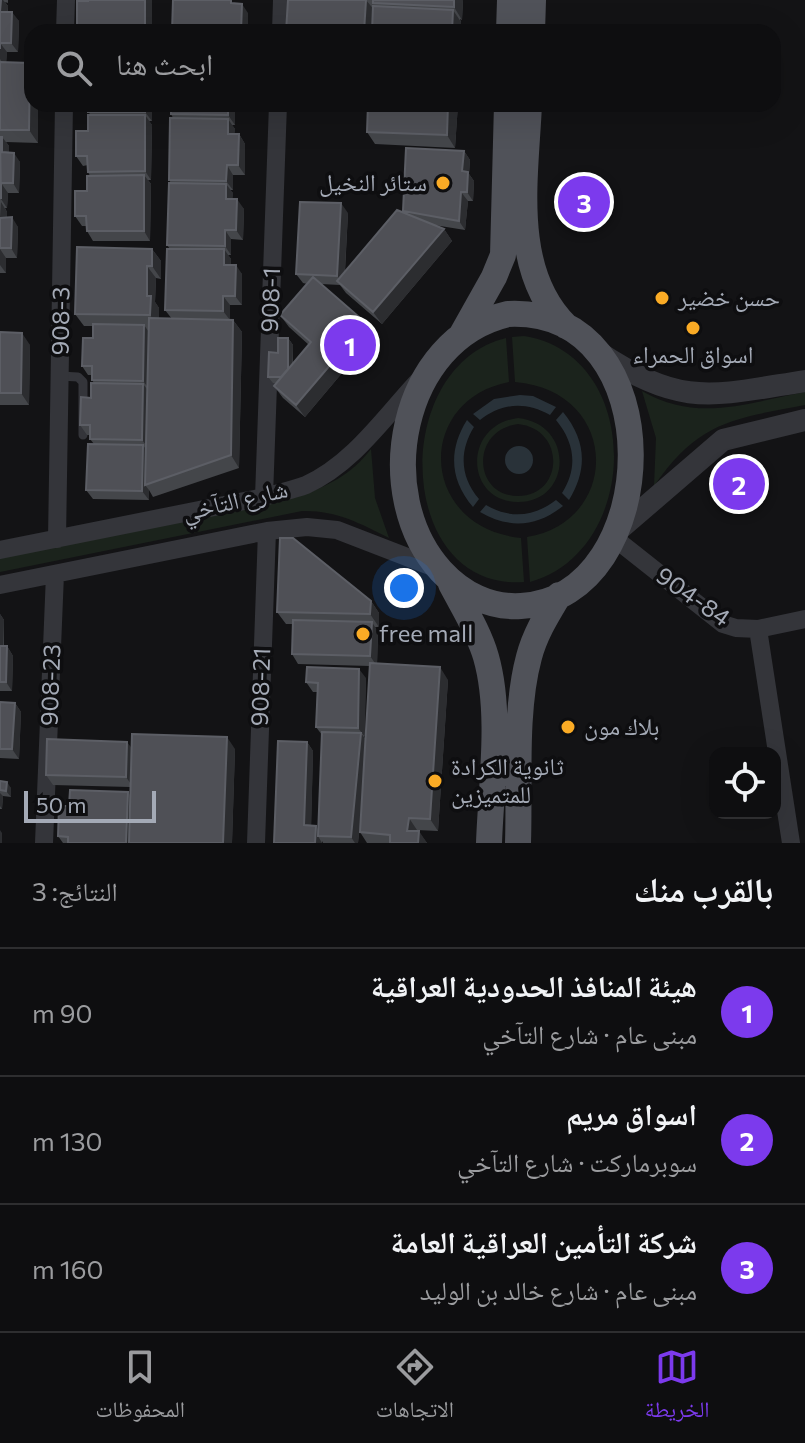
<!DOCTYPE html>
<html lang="ar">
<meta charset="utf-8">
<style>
:root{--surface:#0e0e10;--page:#171719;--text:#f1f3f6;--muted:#9b9c9f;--line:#2e2e30;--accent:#7c3aed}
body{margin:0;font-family:Commissioner,"Noto Naskh Arabic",sans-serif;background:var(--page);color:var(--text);direction:rtl}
.controls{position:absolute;right:24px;bottom:24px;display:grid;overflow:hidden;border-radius:16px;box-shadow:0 8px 32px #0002}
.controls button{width:72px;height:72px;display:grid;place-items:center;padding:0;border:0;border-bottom:2px solid var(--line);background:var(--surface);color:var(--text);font:40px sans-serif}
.scale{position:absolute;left:24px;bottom:20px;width:132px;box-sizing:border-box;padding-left:8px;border:4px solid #a4aab6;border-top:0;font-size:22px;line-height:28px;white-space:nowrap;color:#a4aab6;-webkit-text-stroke:6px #0e0e10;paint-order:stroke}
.you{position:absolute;left:404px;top:588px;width:28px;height:28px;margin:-20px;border:6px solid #fff;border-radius:50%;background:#1a73e8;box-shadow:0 0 0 12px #1a73e833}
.badge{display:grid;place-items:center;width:52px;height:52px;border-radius:50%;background:var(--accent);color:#fff;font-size:26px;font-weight:700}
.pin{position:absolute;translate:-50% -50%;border:4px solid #fff;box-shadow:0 2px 8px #0006}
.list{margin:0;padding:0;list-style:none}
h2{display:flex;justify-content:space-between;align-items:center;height:104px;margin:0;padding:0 32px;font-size:34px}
h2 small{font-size:26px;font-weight:400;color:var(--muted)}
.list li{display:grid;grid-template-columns:52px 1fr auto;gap:24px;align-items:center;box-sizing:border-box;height:128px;padding:0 32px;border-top:2px solid var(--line)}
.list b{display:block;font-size:30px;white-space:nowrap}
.list p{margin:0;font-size:26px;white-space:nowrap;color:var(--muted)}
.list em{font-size:26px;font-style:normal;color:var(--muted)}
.icon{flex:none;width:44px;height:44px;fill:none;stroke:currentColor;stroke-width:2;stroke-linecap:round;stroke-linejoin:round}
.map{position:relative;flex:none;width:805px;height:843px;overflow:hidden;direction:ltr}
.search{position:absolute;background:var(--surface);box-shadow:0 8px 32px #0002;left:24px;right:24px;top:24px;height:88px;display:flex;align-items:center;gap:20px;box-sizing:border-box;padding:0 28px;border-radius:24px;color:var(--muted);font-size:30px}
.sheet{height:488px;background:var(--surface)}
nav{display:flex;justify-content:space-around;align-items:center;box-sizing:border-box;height:112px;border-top:2px solid var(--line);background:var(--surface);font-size:22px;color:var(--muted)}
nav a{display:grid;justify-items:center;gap:4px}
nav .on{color:var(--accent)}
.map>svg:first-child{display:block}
</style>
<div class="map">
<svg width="805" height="843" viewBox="0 0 805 843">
<rect width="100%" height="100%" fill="#131315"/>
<path fill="#1b231c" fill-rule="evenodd" d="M524 336C644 355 642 551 530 582L527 537C621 522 621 391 515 382L512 337Z
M506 338 509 382C415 400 418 527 521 538L524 582C396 592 388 367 506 338Z
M642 391C698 423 746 403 805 392V405C732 419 699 421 654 486L656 438Z
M518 418C575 424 572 502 518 502 465 502 462 425 518 418ZM518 424C566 429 564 496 518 496 473 496 470 430 518 424Z
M371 449 375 498 389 538C360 523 335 510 302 511L0 572V558L297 497C328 486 351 475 371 449Z"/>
<path fill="#293239" d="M520 395 533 396 556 407 550 415C525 401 502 403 480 420L473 414 494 399Z
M563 412C586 440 588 469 569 500L562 493C578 468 575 443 556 420Z
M467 420 474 427C459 451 460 477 479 499L473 507C450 480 448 450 467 420Z
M505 460a14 14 0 1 1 28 0a14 14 0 1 1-28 0Z
M556 500 563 506C537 527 509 529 480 512L486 505C510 519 534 517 556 500Z"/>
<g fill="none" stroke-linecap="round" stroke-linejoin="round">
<path stroke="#34353a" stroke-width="9" d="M60 376 78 377 83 382V435"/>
<path stroke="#34353a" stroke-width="18" d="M65 32 66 0
M281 32 282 0
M264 497 278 104
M613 537 723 624 736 628 758 629 791 843
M57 539 64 104
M0 550 264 497C277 493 293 490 306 485 354 463 385 416 420 379
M0 585 267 531 307 527 337 530 438 569
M758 629 805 619
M44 843 55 574
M256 843 267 531"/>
<path stroke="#34353a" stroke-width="22" d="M598 352C683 408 710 396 805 381
M615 533 723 440 805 420"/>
<path stroke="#505259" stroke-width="26" d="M509 32 510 0
M532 32 533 0
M529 104C526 176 509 270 566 326
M508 314C674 306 665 598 521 606 490 608 462 594 441 571 371 494 400 339 508 314Z
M462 334 494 277 503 255 507 104
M451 584C463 607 479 632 486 657 502 713 491 785 489 843
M518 843C520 785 514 712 529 657 535 634 547 615 559 595"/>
</g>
<path fill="#44464a" d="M0 0H8V3L5 2 8 6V12L19 21 18 52H7L6 62 30 63 32 65V104H38V143L6 142 9 146V152L20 162 19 193H8L7 208H5L7 212V217L18 227 17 258H6V273H0Z
M288 0H463L462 20 460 19 461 22V32H286Z
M81 104H152V121H149L152 125 151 180H148L151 184 150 241H93L87 231 86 226H82L75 216 87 191 90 176 88 172V165L83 166 76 156 88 131 91 115 88 112V106H83Z
M171 104H247V109H235V125H232L235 129 234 134H239L245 144V175H233V190H230L233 193 232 199 244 209 243 240 231 239V255H228L231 259V265L242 274V305H230V320H233L242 332 239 468 153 497 149 490V500L93 499 86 490 94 444 90 439V435H87L80 425 91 398 94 383 92 380V375H88L82 366 93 338V326H84L75 314 152 249 161 261V279L156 278 155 302 159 308V318L172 319 165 310 170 249 167 245 171 183 169 180 173 118 171 114Z
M458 104 455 148 375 144 367 132Z
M464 151 470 160 469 174 474 181 473 201H468L465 230 434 225 444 229 452 241 382 324 346 293 340 285 321 284 374 335 305 417 283 398 274 386 276 383H273L268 377 278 353 288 338 293 345V364L309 345 289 327 280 315 307 284 303 283 296 274 348 213 345 272 404 214 403 211Z
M0 332 30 345 29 405H0Z
M371 601 379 613V627H375L378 632 377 664 448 680 438 831 417 830 427 843H367L360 832 361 813 358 843H323L322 841V843H274L307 742 313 751 311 826 319 830 322 735 316 727 317 692H313L306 682 366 678 364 737 366 740 370 666 298 664 292 654 293 624H286L277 612Z
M0 614 4 620V646H7L13 656 12 691H0Z
M0 702 15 703 21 712 19 759 0 758Z
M132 748 235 749 232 843H63L58 836 69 806 130 795V787L53 785 46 775Z
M0 781 11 788V797L3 796 2 809H0Z"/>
<path fill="#2c2d30" d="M1 0H3L8 6 7 22 0 12Z
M145 0H152V32H145Z
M366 0 375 11 374 32H364Z
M454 0H463L462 20 454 7Z
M242 4 248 13V32H241Z
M453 10 461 22V32H452Z
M12 12 19 21 18 52 11 43Z
M0 43 7 52 6 68 0 59Z
M30 63 32 65V104H38V143L29 130Z
M145 104H152V121L145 112Z
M228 104H231L235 109V125L228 115Z
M448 104H458L455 148 447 135Z
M145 115 152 125 151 180 145 171Z
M228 119 235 129 234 144 228 134Z
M239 134 245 144V175L238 165Z
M2 137 9 146V161L2 152Z
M464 151 470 160 469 174 474 181 473 201 467 192 462 171Z
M14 153 20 162 19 193 13 183Z
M227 165 233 175V190L226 181Z
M144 175 151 184 150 241 144 231Z
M1 183 8 193 7 208 1 199Z
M226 184 233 193 232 208 226 199Z
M461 192 468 201 465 230 459 221Z
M237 199 244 209 243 240 236 230Z
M1 202 7 212V227L0 218Z
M341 203 348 213 344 285 337 276Z
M12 217 18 227 17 258 11 248Z
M444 229 452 241 382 324 373 312Z
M225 230 231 239V255L225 246Z
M0 249 6 258V273L0 265Z
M152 249 161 261V279L152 266Z
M224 249 231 259V274L224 265Z
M236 265 242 274V305L235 296Z
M147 266 156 278 155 302 159 308V328L150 315 147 296Z
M223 296 230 305V320L223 311Z
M233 320 242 332 239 468 231 455Z
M366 323 374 335 305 417 296 405Z
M144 325 151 335 150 390 143 381Z
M22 333 30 345 29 405 21 393Z
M288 338 293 345 292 384 288 377Z
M143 384 150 393 149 449 142 440Z
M143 445 149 454 145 485 149 490V500L142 491Z
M371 601 379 613V627L370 614Z
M0 614 4 620 3 655 0 650Z
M372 622 378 632 377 666 370 656Z
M7 646 13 656 12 691 6 682Z
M440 667 448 680 438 831 430 819Z
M359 669 366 678 365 737 358 728Z
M15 703 21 712 19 759 12 749Z
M361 733 368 743 358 843H355L351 837Z
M227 737 235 749 232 843H223Z
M127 742 134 751 133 787 126 777Z
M307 742 313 751 311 835 304 825Z
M7 782 11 788V797L6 791Z
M128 792 134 801 133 843H126Z
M0 793 3 796 2 809 0 806Z
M409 818 417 830 416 843 407 831Z
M316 826 322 835 318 836 322 843H315Z
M0 830 2 833V843H0Z
M419 831 427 843H418Z"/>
<path fill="#4f5056" stroke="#5c5e65" stroke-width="2" d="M0 0H1L0 12H12L11 43H0V49Z
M88 0H145V32H77V1H88Z
M173 0H231V3L242 4 241 32H172Z
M288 0H366L364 32H286Z
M373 0H454V7L373 3Z
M373 6 453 10 452 32H372Z
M0 62 30 63 29 130H0Z
M88 104H145V112H88Z
M171 104H228V115L171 114Z
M368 104H448L447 135 367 132Z
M88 115H145V171L88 172 87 156H76V131H88Z
M170 118 228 119V134H239L238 165H227L226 181 169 180Z
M0 137H2V152L14 153 13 183H1V199Z
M406 148 464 151 462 171 468 172 467 192H461L459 221 403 211Z
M144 175V231H87L86 216H75V191H87V176Z
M169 183 226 184V199H237L236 230H225V246L167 245Z
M300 202 341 203 337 276 296 274Z
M397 210 444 229 373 312 337 281Z
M12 217 11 248H0V218Z
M77 247 152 249V266H147V296H151L150 315 75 314Z
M167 249H224V265H236L235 296H223V311L165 310Z
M313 277 366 323 296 405 274 386 311 342 280 315Z
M149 318 233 320 231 455 145 485Z
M93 324 144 325 143 381 92 380V366H82L83 338H93Z
M0 332 22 333 21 393H0Z
M278 338H288V369L281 377H268L269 352 278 353Z
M91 383 143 384 142 440 90 439V425H80L81 397 91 398Z
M88 444 143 445 142 491 86 490Z
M280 538H293L371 601 370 614 277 612Z
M293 620 372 622 370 656 292 654Z
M0 646H7L6 682H0Z
M370 663 440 667 430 819 409 818 407 831H419L418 843H390V835L360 832Z
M307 667 359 669 358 728 316 727 318 683 306 682Z
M0 702 15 703 12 749H0Z
M322 732 361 733 351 837 318 836Z
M132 734 227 737 223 843H129Z
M47 739 127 742 126 777 46 775Z
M278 741 307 742 304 825 316 826 315 843H274Z
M0 781 7 782 6 791 0 790Z
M70 790 128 792 126 843H68V837L58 836 59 806H69Z"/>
<g fill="#faab25" stroke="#0e0e10" stroke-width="3">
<circle cx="443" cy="183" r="8"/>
<circle cx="662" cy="298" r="8"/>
<circle cx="693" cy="328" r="8"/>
<circle cx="363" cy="634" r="8"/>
<circle cx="568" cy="727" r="8"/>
<circle cx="435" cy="781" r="8"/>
</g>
<g text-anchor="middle" stroke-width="7" stroke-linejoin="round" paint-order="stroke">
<g font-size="24" fill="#a4aab6" stroke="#0e0e10" text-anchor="start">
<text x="427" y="191" text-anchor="end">ستائر النخيل</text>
<text x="678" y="306">حسن خضير</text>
<text x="693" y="363" text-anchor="middle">اسواق الحمراء</text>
<text x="379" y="642">free mall</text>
<text x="584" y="735">بلاك مون</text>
<text x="451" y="775">ثانوية الكرادة<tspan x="451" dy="28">للمتميزين</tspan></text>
</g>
<g font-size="24" fill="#a4aab6" stroke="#0e0e10">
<text transform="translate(271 300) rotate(-88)" y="8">908-1</text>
<text transform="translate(61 321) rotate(-89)" y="8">908-3</text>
<text transform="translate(235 501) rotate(-13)" y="8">شارع التآخي</text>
<text transform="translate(693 597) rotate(35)" y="8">904-84</text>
<text transform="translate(51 685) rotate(-88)" y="8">908-23</text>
<text transform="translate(261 687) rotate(-88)" y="8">908-21</text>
</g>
</g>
</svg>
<div class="controls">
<button><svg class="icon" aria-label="locate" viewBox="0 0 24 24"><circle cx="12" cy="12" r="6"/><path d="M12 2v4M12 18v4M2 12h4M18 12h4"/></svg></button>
</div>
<div class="scale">50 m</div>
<div class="you"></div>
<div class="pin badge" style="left:350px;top:345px">1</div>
<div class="pin badge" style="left:739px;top:484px">2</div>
<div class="pin badge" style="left:584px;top:202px">3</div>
<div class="search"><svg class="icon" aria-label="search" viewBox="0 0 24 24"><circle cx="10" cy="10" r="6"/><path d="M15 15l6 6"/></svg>ابحث هنا</div>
</div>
<section class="sheet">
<h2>بالقرب منك<small>النتائج: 3</small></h2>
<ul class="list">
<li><span class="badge">1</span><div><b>هيئة المنافذ الحدودية العراقية</b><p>مبنى عام · شارع التآخي</p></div><em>90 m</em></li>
<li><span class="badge">2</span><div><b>اسواق مريم</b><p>سوبرماركت · شارع التآخي</p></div><em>130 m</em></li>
<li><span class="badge">3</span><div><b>شركة التأمين العراقية العامة</b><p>مبنى عام · شارع خالد بن الوليد</p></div><em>160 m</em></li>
</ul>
</section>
<nav>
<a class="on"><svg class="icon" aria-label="map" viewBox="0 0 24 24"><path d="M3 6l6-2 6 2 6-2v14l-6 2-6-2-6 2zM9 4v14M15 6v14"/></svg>الخريطة</a>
<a><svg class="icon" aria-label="directions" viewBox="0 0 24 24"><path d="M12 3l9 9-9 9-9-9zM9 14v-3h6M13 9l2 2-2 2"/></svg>الاتجاهات</a>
<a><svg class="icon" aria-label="saved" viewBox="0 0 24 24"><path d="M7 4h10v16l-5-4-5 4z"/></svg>المحفوظات</a>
</nav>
